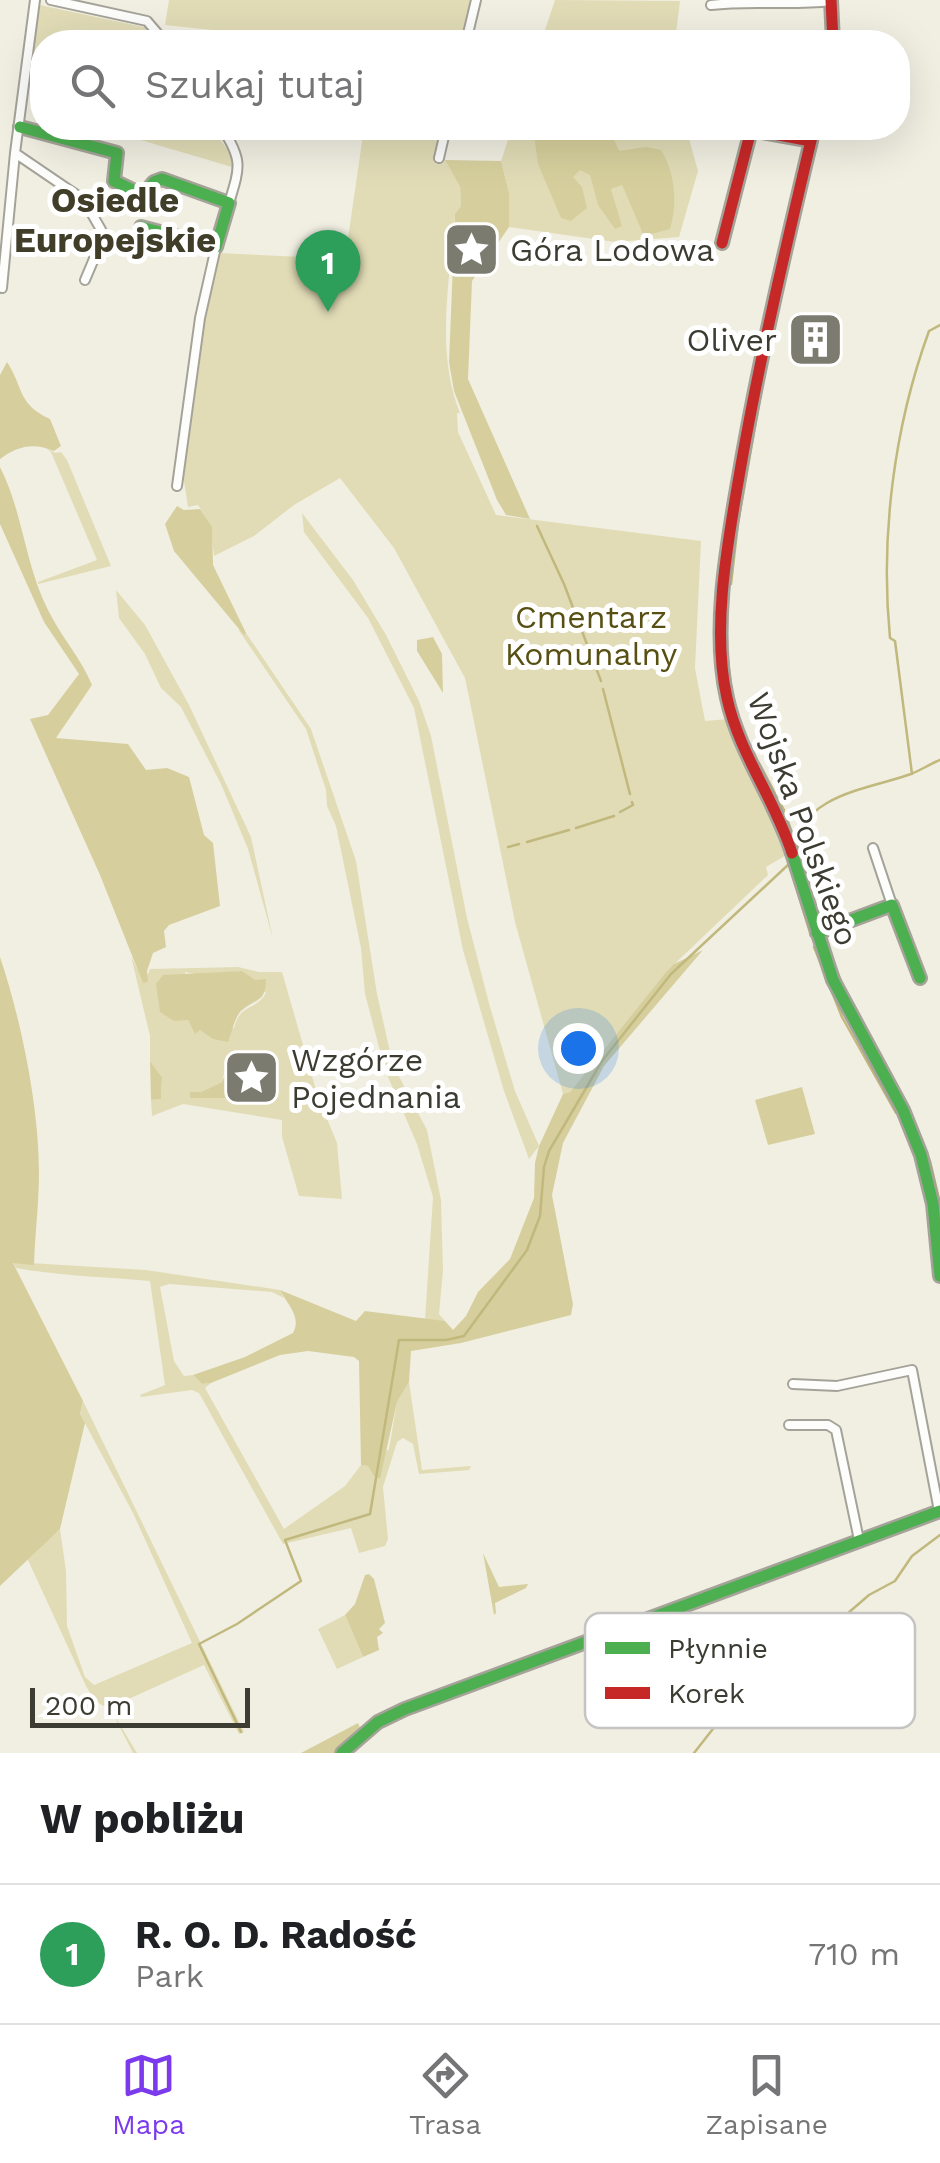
<!DOCTYPE html>
<html lang="pl">
<meta charset="utf-8">
<style>
:root{--surface:#fff;--page:#f2f2f2;--text:#202124;--muted:#757577;--line:#e0e0e0;--accent:#7c3aed}
body{margin:0;font-family:"Work Sans",sans-serif;background:var(--page);color:var(--text)}
.scale{position:absolute;left:30px;bottom:25px;width:220px;box-sizing:border-box;padding-left:10px;border:5px solid #3d3c32;border-top:0;font-size:28px;line-height:35px;white-space:nowrap;color:#3d3c32;-webkit-text-stroke:8px #fff;paint-order:stroke}
.you{position:absolute;left:578px;top:1048px;width:35px;height:35px;margin:-25px;border:8px solid #fff;border-radius:50%;background:#1a73e8;box-shadow:0 0 0 15px #1a73e833}
.badge{display:grid;place-items:center;width:65px;height:65px;border-radius:50%;background:var(--accent);color:#fff;font-size:32px;font-weight:700}
.pin{position:absolute;translate:-50% -82px;filter:drop-shadow(0 2px 5px #0008)}
.pin::after{content:'';position:absolute;top:52px;width:35px;height:30px;background:inherit;clip-path:polygon(0 0,100% 0,50% 100%)}
.list{margin:0;padding:0;list-style:none}
h2{display:flex;justify-content:space-between;align-items:center;height:130px;margin:0;padding:0 40px;font-size:42px}
h2 small{font-size:32px;font-weight:400;color:var(--muted)}
.list li{display:grid;grid-template-columns:65px 1fr auto;gap:30px;align-items:center;box-sizing:border-box;height:140px;padding:0 40px;border-top:2px solid var(--line)}
.list b{display:block;font-size:38px;white-space:nowrap}
.list p{margin:0;font-size:32px;white-space:nowrap;color:var(--muted)}
.list em{font-size:32px;font-style:normal;color:var(--muted)}
.icon{flex:none;width:55px;height:55px;fill:none;stroke:currentColor;stroke-width:2;stroke-linecap:round;stroke-linejoin:round}
.map{position:relative;flex:none;width:940px;height:1753px;overflow:hidden}
.search{position:absolute;background:var(--surface);box-shadow:0 10px 40px #0002;left:30px;right:30px;top:30px;height:110px;display:flex;align-items:center;gap:25px;box-sizing:border-box;padding:0 35px;border-radius:40px;color:var(--muted);font-size:38px}
.sheet{height:270px;background:var(--surface)}
nav{display:flex;justify-content:space-around;align-items:center;box-sizing:border-box;height:140px;border-top:2px solid var(--line);background:var(--surface);font-size:28px;color:var(--muted)}
nav a{display:grid;justify-items:center;gap:5px}
nav .on{color:var(--accent)}
.map>svg:first-child{display:block}
</style>
<div class="map">
<svg width="940" height="1753" viewBox="0 0 940 1753">
<rect width="100%" height="100%" fill="#f1efe2"/>
<path fill="#e1dcb6" fill-rule="evenodd" d="M169 0H473L463 42H322L165 25Z
M555 0 680 1 675 42H541Z
M35 4 148 28 157 42H42V78L25 73Z
M125 128H212L242 170 124 135Z
M364 128H442L435 164 445 160 460 187 461 206 455 215C450 279 435 351 460 413H457L458 432 496 515 701 541 695 668 705 721 728 719 773 812 788 854 766 867 768 875 665 973 570 1092 563 1094 515 922 465 678 394 548 340 478 294 505 254 536 214 556C212 535 210 523 198 505L188 507 182 468 215 258 219 253 345 259Z
M512 128H686L698 171 679 237 615 242 509 227V192L501 161Z
M44 446 55 453 61 452 67 460 111 566 38 584V582L97 560 51 452Z
M302 513 353 580 386 635 419 701 431 736 467 918 490 1007 515 1091 539 1146 529 1159 504 1091 463 950 414 708 368 618 304 532Z
M116 590 145 625 189 705 251 837 273 939 248 849 221 784 181 707 161 688 145 654 119 618Z
M238 629 246 633 311 729 356 861 377 994 393 1065 427 1130 441 1200 443 1271 439 1314 445 1321 425 1320 433 1197 417 1144 385 1070 365 994 361 948 336 826 327 806 326 790 306 729Z
M131 956 144 983 150 969 238 967 259 972H282L318 1097 337 1143 342 1199 299 1196 282 1137V1120L183 1104 152 1116 151 1100 161 1099 162 1077 150 1061V1036ZM242 971 266 993C255 1012 241 1002 234 1028L200 1029 195 1033 188 1020 185 972 201 975ZM227 1062 237 1079 235 1093 224 1098H190V1092H201L222 1082Z
M13 1262 146 1270 280 1290 284 1298 272 1292 169 1284 160 1287 174 1361 184 1376 193 1375 202 1384 211 1383 205 1388 284 1529 345 1486 361 1465 368 1466 389 1449 397 1402 409 1382 422 1470 471 1466 469 1470 419 1474 413 1444 403 1438 397 1442 383 1487 388 1539 385 1546 359 1553 351 1528 283 1544 199 1393 192 1390 141 1397 140 1395 165 1385 150 1281C105 1277 60 1276 16 1268Z
M83 1401 244 1732 239 1734 204 1665 113 1706 111 1710 137 1753H133L111 1710 95 1701 86 1686 27 1558 60 1529 66 1571 67 1626 85 1677 94 1685 192 1643 133 1513 80 1414Z
M345 1615 363 1657 337 1669 318 1629Z"/>
<path fill="#d6cf9d" d="M533 128H609L619 151 646 147 661 150C675 173 678 202 670 229L644 236 622 185 611 189 622 226 615 229 598 205 590 175 580 170 573 177 582 187 587 208 571 221 561 218 538 164Z
M445 160 501 161 509 192V227L472 281 468 379 530 519 506 515 497 500 454 391 449 362 455 214 461 206 460 187Z
M7 362C24 388 17 404 50 419L61 446 54 451C34 442 17 446 0 459V375Z
M0 467C23 512 25 565 48 610 61 637 81 658 92 685L56 738 128 744 146 770 167 768 189 777 204 835 213 843 220 906 169 925 164 931 166 947 153 953 147 971 148 982 143 983 100 875 30 719 48 715 79 674 44 622 0 524Z
M177 506 184 510 200 509 212 527 213 565 246 633 244 635 174 551 165 524Z
M433 637 442 654 443 693 417 651V640Z
M703 950 604 1066 563 1143 552 1195 573 1304 571 1315 461 1343 411 1351 409 1382 397 1402 380 1479 374 1476 368 1466 361 1465 359 1361 354 1357 308 1351 280 1355 211 1383 202 1384 193 1375 245 1357 293 1333C302 1317 287 1304 280 1290L356 1321 365 1311 445 1321 453 1330 466 1316 478 1292 510 1259 534 1198 535 1163 539 1146 563 1094 570 1092 665 973 674 964Z
M0 957C21 1019 39 1107 39 1172 39 1203 35 1234 34 1265L13 1263 83 1401 80 1414 85 1423 60 1529 0 1586Z
M242 971 255 980 266 979C266 1002 257 998 242 1010 235 1016 232 1032 228 1042L213 1039 200 1030 195 1034 188 1020 174 1021 160 1012 156 984 163 975Z
M225 1060C237 1071 242 1085 230 1098H190V1092H201L222 1082 228 1067Z
M150 1061 162 1077 161 1099 151 1100Z
M802 1087 815 1134 768 1145 755 1100Z
M483 1553 499 1587 528 1584 526 1588 495 1603 496 1613 494 1615Z
M369 1574 374 1579 385 1623 379 1629 383 1633 377 1637 379 1650 363 1657 345 1615 355 1604 365 1575Z
M358 1723 361 1730 337 1753H301Z"/>
<g fill="none" stroke-linecap="round" stroke-linejoin="round">
<path stroke="#c1b87d" stroke-width="2.5" d="M797 224 821 128
M537 526 564 584 601 681
M731 584 738 523 773 325
M726 644 731 686
M603 689 630 794
M759 763 784 810 797 847
M747 766 775 823 786 854
M912 774 895 641 890 638C880 537 894 427 929 331L940 325
M620 812 633 805 632 802
M576 828 614 816
M527 842 569 830
M508 847 519 844
M789 865 811 936
M821 925 798 848C798 795 873 788 911 774 921 770 930 764 940 760
M814 947 842 1017 896 1113
M831 955 846 994
M920 1139 930 1161 940 1204
M241 1732 199 1644 237 1624 301 1581 285 1540 370 1514 399 1340H446L464 1336 527 1250 540 1216 544 1167 549 1151 602 1061 671 974 789 864
M694 1753 716 1725 790 1668 804 1645 818 1639 869 1595 895 1581 912 1556 940 1535"/>
<defs>
<path id="street" d="M35 0 15 153 84 200 104 235 85 280
M51 0 147 21 165 42
M711 5C751 0 790 6 831 1
M466 42 476 0
M222 128C243 160 240 167 229 203
M439 158 446 128
M2 288 15 153
M177 486 200 318 216 247
M873 848 892 905
M793 1384 837 1386 912 1370 939 1511
M789 1425H828L836 1430 859 1540"/>
<path id="fast" d="M20 127 117 153 114 181 143 195 154 182 162 179 229 203 216 247 141 227
M792 853 833 980 903 1110 921 1155 933 1204 940 1276
M817 933 892 905 920 978
M342 1753 378 1722 405 1709 940 1511"/>
<path id="jam" d="M831 0 833 42
M722 243 751 130 811 141
M792 853C775 800 739 753 727 698 711 628 728 541 740 471 760 356 787 242 814 128"/>
</defs>
<use href="#street" stroke="#a5a399" stroke-width="12"/>
<use href="#fast" stroke="#a5a399" stroke-width="16"/>
<use href="#jam" stroke="#a5a399" stroke-width="16"/>
<use href="#street" stroke="#fdfdfb" stroke-width="8"/>
<use href="#fast" stroke="#4caf50" stroke-width="11"/>
<use href="#jam" stroke="#c62828" stroke-width="11"/>
</g>
<defs>
<symbol id="sight-square" viewBox="-11 -11 22 22"><rect x="-9" y="-9" width="18" height="18" rx="4" fill="#7c7b70" stroke="#fff"/><path d="M0-6L1.8-2.2L6-1.7L2.9 1.2L3.7 5.4L0 3.3L-3.7 5.4L-2.9 1.2L-6-1.7L-1.8-2.2Z" fill="#fff"/></symbol>
<symbol id="building-square" viewBox="-11 -11 22 22"><rect x="-9" y="-9" width="18" height="18" rx="4" fill="#7c7b70" stroke="#fff"/><path d="M-4-6H4V6H1V3H-1V6H-4ZM-2.5-4.3h1.7v1.8h-1.7ZM.8-4.3h1.7v1.8H.8ZM-2.5-1h1.7V.8h-1.7ZM.8-1h1.7V.8H.8Z" fill="#fff"/></symbol>
</defs>
<g fill-rule="evenodd">
<use href="#sight-square" x="440" y="218" width="63" height="63"/>
<use href="#building-square" x="784" y="308" width="63" height="63"/>
<use href="#sight-square" x="220" y="1046" width="63" height="63"/>
</g>
<g text-anchor="middle" stroke-width="10" stroke-linejoin="round" paint-order="stroke">
<g font-size="32" fill="#3d3c32" stroke="#fff" text-anchor="start">
<text x="510" y="261">Góra Lodowa</text>
<text x="777" y="351" text-anchor="end">Oliver</text>
<text x="291" y="1071">Wzgórze<tspan x="291" dy="37">Pojednania</tspan></text>
</g>
<g font-size="32" fill="#585013" stroke="#fff">
<text x="591" y="628">Cmentarz<tspan x="591" dy="37">Komunalny</tspan></text>
</g>
<g font-size="32" fill="#3d3c32" stroke="#fff">
<text transform="translate(803 819) rotate(70)" y="11">Wojska Polskiego</text>
</g>
<g font-size="35" font-weight="bold" fill="#403d29" stroke="#fff">
<text x="115" y="212">Osiedle<tspan x="115" dy="40">Europejskie</tspan></text>
</g>
</g>
<rect x="585" y="1613" width="330" height="115" rx="15" fill="#fff" stroke="#c5c4c2" stroke-width="2.5"/>
<rect x="605" y="1642" width="45" height="12" fill="#4caf50"/>
<rect x="605" y="1687" width="45" height="12" fill="#c62828"/>
<g font-size="28" fill="#3d3c32">
<text x="668" y="1658">Płynnie</text>
<text x="668" y="1703">Korek</text>
</g>
</svg>
<div class="scale">200 m</div>
<div class="you"></div>
<div class="pin badge" style="left:328px;top:312px;background:#2e9e5b">1</div>
<div class="search"><svg class="icon" aria-label="search" viewBox="0 0 24 24"><circle cx="10" cy="10" r="6"/><path d="M15 15l6 6"/></svg>Szukaj tutaj</div>
</div>
<section class="sheet">
<h2>W pobliżu<small></small></h2>
<ul class="list">
<li><span class="badge" style="background:#2e9e5b">1</span><div><b>R. O. D. Radość</b><p>Park</p></div><em>710 m</em></li>
</ul>
</section>
<nav>
<a class="on"><svg class="icon" aria-label="map" viewBox="0 0 24 24"><path d="M3 6l6-2 6 2 6-2v14l-6 2-6-2-6 2zM9 4v14M15 6v14"/></svg>Mapa</a>
<a><svg class="icon" aria-label="directions" viewBox="0 0 24 24"><path d="M12 3l9 9-9 9-9-9zM9 14v-3h6M13 9l2 2-2 2"/></svg>Trasa</a>
<a><svg class="icon" aria-label="saved" viewBox="0 0 24 24"><path d="M7 4h10v16l-5-4-5 4z"/></svg>Zapisane</a>
</nav>
